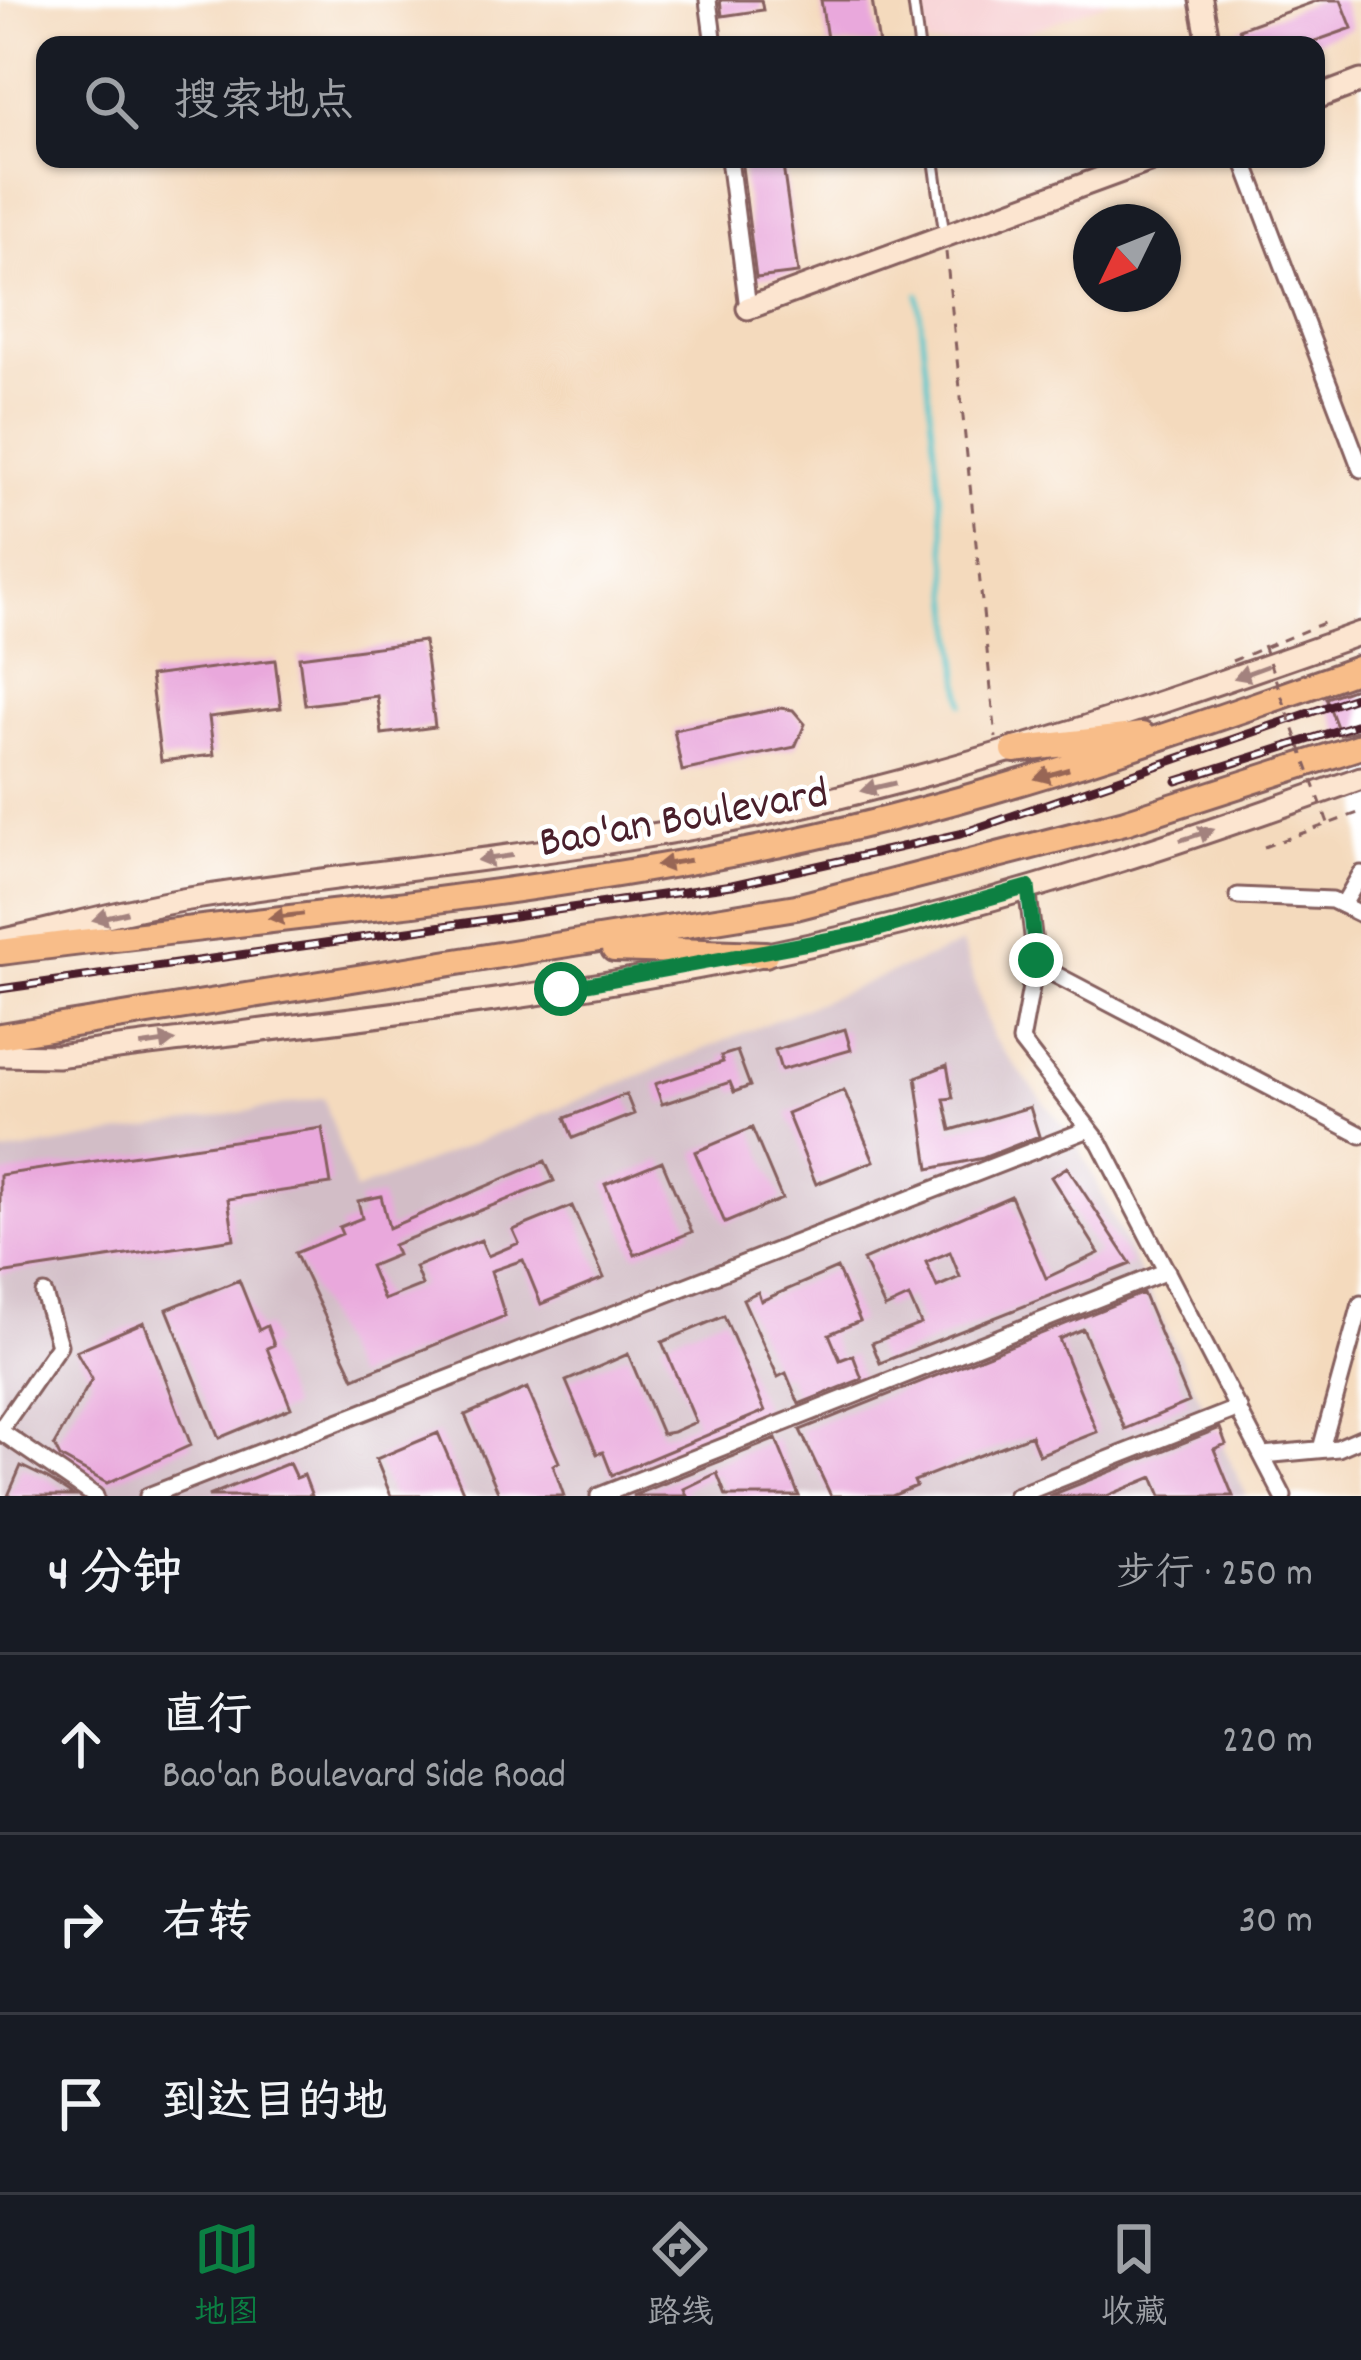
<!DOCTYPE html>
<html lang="zh">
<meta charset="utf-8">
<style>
:root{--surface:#171b24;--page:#242831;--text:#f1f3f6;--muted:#9ea1a6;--line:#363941;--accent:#0b8043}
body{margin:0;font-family:Dekko,"LXGW WenKai TC",sans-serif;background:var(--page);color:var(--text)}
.compass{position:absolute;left:1073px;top:204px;width:108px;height:108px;border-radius:50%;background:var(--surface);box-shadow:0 3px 9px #0004;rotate:227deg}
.stop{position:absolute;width:36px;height:36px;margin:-27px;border:9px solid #0b8043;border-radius:50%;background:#fff}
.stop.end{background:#0b8043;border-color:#fff;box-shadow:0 3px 12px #0008}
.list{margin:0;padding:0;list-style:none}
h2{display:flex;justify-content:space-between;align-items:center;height:156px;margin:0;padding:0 48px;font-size:51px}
h2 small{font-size:39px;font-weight:400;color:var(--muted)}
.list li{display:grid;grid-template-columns:78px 1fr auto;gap:36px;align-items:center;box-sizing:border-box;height:180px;padding:0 48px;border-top:3px solid var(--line)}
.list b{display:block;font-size:45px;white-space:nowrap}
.list p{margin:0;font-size:39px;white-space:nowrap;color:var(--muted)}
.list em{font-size:39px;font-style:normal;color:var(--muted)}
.icon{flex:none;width:66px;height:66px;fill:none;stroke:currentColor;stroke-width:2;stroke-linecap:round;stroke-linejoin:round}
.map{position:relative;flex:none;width:1361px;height:1496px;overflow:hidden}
.search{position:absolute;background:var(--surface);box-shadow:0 3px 9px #0004;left:36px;right:36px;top:36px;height:132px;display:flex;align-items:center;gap:30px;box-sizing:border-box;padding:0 42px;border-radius:24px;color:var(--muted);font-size:45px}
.sheet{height:696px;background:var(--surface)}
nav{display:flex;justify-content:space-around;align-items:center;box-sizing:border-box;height:168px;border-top:3px solid var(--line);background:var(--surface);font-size:33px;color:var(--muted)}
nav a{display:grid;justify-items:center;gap:6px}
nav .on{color:var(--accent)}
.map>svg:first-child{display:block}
</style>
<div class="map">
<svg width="1361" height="1496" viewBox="0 0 1361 1496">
<rect width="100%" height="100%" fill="#fff"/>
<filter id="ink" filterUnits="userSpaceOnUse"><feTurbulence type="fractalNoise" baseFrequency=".00833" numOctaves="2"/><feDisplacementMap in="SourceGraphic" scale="24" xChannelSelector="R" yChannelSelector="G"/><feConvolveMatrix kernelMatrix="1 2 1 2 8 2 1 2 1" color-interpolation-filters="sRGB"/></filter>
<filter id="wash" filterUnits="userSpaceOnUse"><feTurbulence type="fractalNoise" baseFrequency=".004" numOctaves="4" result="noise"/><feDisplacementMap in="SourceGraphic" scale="48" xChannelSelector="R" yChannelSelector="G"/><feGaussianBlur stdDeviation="2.7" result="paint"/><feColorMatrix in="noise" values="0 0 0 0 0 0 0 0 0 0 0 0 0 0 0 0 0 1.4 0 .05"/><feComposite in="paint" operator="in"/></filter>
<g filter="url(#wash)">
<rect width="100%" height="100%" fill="#f4dabd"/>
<path fill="#f7cfd2" d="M921 0H1112L994 45H927Z"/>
<path fill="#d2bdc6" d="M962 944 993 1038 1078 1144 1247 1496H0V1154L324 1098 355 1191Z"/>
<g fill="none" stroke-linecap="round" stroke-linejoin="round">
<path stroke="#59c7cd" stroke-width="4.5" d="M918 294 963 704"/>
</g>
<g id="blocks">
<path fill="#e9a8dc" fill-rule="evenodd" d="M720 0H761L763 10 722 16Z
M821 0H872L879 45H828Z
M1319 0H1341L1352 28 1304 45H1244L1239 29Z
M741 159H782L798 273 756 278Z
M424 641 435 727 382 734 377 696 305 705 299 657Z
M275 660 281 708 209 717 214 755 161 761 150 676Z
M1361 686V730L1340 735 1326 698Z
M780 708 793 710 805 724 795 747 682 771 674 730Z
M845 1029 851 1050 781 1070 775 1050Z
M737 1051 750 1086 734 1092 730 1082 662 1104 655 1084 723 1062 721 1056Z
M947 1065 953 1098 944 1099 951 1130 1030 1107 1039 1136 983 1158 929 1169 916 1077Z
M844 1090 874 1161 816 1184 787 1113Z
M626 1094 634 1114 573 1138 565 1118Z
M322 1128 331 1184 228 1199 234 1239 0 1274V1175Z
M752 1128 782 1199 725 1223 695 1152Z
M545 1161 554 1181 393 1245 397 1255 370 1266 384 1300 422 1285 415 1267 481 1240 488 1256 519 1243 513 1230 572 1206 604 1278 541 1304 523 1260 491 1271 505 1316 354 1378 295 1253 342 1234 339 1227 362 1218 358 1201 381 1196 389 1228Z
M662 1161 692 1232 635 1255 605 1184Z
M1067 1167 1131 1264 880 1363 872 1343 921 1324 909 1297 885 1308 863 1260 1011 1196 1046 1278 1099 1253 1051 1177ZM950 1252 960 1277 937 1287 926 1262Z
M837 1268 860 1321 829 1334 840 1360 853 1355 862 1379 799 1404 786 1373 778 1377 743 1299 758 1292 761 1301Z
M239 1280 259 1330 267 1326 274 1345 267 1348 291 1408 219 1438 167 1309Z
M1143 1293 1189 1402 1125 1429 1083 1329 1059 1339 1097 1432 1039 1455 1031 1435 914 1481 916 1486 892 1496H831L800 1430Z
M724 1316 765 1411 612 1475 603 1452 597 1454 566 1381 628 1354 662 1434 673 1432 696 1422 662 1342Z
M144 1322 191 1445 107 1483 60 1457 54 1445 92 1379 76 1351Z
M527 1388 559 1462 553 1465 564 1496H500L465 1415Z
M1220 1428 1226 1444 1214 1449 1233 1496H1161L1153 1477 1107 1496H1049Z
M438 1433 465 1496H391L376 1459Z
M776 1439 799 1496H726L717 1473 684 1489 687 1496H632Z
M289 1463 296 1478 304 1475 312 1496H208Z
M21 1466 48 1479 74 1496H8Z"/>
</g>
</g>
<g filter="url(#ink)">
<use href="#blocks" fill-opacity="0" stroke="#86605e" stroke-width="3"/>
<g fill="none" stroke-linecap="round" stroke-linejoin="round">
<defs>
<path id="lane" d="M913 0 919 45
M934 159 944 231"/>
<path id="street" d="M708 0 714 45
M729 159 748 308
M1243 159 1361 469
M1027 887 1036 960 1021 1041 1100 1143 1283 1496
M1238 896 1332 900 1361 914
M1344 903 1361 874
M1035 964 1361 1135
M0 1430 59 1345 44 1294
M0 1431 95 1496
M1321 1449 1361 1304
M1263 1455 1338 1448 1361 1438
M148 1496 1089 1129
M599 1496 1167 1271
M1016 1496 1239 1408"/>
<path id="secondary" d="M1201 0 1209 45
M1316 98 1361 81
M748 308 1154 159
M0 941C65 927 130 908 195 898 390 867 587 853 779 811 979 767 1169 701 1361 633
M0 1055 57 1056C326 1020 601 996 866 932 1034 892 1199 836 1361 778"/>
<path id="primary" d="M1014 750 1142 735
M614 949 765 954
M0 952C245 921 494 900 736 853 951 812 1156 741 1361 668
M0 1036 796 907 1125 822 1361 746"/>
</defs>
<use href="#lane" stroke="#86605e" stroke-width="14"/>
<use href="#street" stroke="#86605e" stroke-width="21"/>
<use href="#secondary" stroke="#86605e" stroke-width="27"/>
<use href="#primary" stroke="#86605e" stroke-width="30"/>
<path stroke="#86605e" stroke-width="3" stroke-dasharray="9 9" stroke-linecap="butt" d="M946 252 996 738
M1232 661 1326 622
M1264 847 1361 812"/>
<use href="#lane" stroke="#fff" stroke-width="8"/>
<use href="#street" stroke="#fff" stroke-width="15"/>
<use href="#secondary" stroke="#fce5d0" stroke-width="21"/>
<use href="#primary" stroke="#f8bd89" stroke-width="24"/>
<defs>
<path id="rail" d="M1177 781 1361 723
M0 989 732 885 960 834 1361 695"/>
</defs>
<use href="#rail" stroke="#4a1f2b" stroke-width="9"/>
<use href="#rail" stroke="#fff" stroke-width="4.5" stroke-dasharray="14" stroke-linecap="butt"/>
<path stroke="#86605e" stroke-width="3" stroke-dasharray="9 9" stroke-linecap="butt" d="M1263 645 1328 823"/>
</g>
<defs><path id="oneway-solid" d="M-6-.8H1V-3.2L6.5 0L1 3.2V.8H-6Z" transform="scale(3)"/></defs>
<g fill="#a3827e">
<use href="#oneway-solid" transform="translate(1251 672) rotate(160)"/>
<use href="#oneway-solid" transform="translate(878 787) rotate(167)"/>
<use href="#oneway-solid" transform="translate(1197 835) rotate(-18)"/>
<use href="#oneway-solid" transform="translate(495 858) rotate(172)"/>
<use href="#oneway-solid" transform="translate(110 916) rotate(167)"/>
<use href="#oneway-solid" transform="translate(158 1043) rotate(-8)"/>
</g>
<g fill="#986655">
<use href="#oneway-solid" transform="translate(1052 774) rotate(164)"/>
<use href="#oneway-solid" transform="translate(673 863) rotate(171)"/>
<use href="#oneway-solid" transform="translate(286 916) rotate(173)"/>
</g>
</g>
<g fill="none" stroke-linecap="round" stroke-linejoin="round" filter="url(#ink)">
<path stroke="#0b8043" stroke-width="15" d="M561 989 868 932 1028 887 1036 960"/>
</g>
<g text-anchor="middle" stroke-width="9" stroke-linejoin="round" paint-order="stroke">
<g font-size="45" fill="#4a1f2b" stroke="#fff">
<text transform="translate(683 814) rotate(-10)" y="16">Bao'an Boulevard</text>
</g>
</g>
</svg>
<svg class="compass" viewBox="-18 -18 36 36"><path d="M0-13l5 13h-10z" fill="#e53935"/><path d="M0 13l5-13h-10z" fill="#9ea1a6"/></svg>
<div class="stop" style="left:561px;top:989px"></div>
<div class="stop end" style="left:1036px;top:960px"></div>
<div class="search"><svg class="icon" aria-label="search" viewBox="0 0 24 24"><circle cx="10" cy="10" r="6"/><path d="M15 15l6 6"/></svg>搜索地点</div>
</div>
<section class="sheet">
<h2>4 分钟<small>步行 · 250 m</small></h2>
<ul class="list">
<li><svg class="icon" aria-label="ahead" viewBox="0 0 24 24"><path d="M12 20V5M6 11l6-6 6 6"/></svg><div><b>直行</b><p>Bao'an Boulevard Side Road</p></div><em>220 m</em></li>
<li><svg class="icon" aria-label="right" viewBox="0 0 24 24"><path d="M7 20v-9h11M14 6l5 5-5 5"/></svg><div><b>右转</b></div><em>30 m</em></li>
<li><svg class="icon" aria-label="arrive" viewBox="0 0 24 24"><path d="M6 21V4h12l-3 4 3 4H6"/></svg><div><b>到达目的地</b></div></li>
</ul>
</section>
<nav>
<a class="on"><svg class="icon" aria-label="map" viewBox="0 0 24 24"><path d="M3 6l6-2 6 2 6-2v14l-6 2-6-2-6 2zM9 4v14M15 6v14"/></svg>地图</a>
<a><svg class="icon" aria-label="directions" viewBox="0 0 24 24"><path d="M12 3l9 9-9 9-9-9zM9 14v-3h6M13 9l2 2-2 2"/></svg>路线</a>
<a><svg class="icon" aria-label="saved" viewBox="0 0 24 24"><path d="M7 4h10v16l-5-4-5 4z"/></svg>收藏</a>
</nav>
